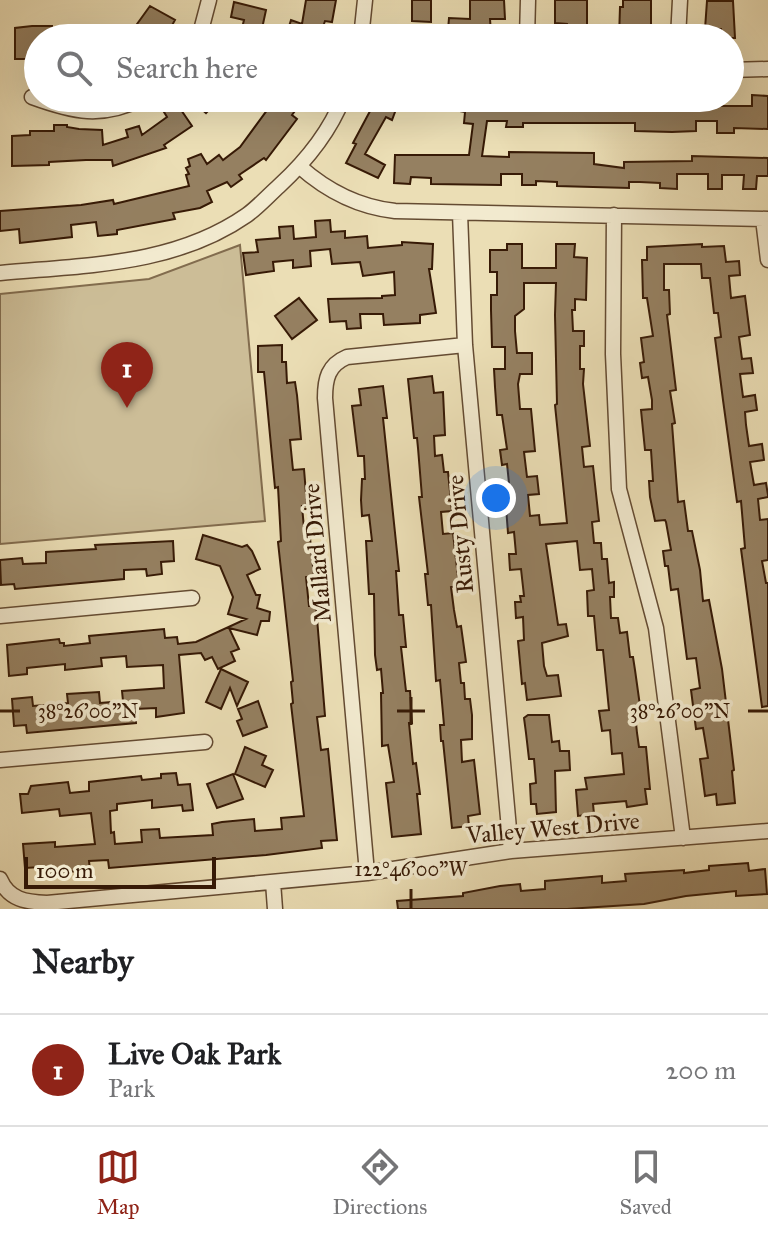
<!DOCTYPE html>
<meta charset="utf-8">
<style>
:root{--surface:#fff;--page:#f2f2f2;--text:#202124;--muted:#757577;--line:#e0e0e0;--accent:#8f2418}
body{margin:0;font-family:"IM FELL Great Primer",serif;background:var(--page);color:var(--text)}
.scale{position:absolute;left:24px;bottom:20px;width:192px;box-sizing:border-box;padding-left:8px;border:4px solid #371a06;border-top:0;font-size:22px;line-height:28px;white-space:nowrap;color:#371a06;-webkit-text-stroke:6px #f2eacf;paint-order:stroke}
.you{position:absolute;left:496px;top:498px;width:28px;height:28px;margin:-20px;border:6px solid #fff;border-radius:50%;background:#1a73e8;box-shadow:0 0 0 12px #1a73e833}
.badge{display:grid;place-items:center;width:52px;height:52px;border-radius:50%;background:var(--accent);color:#fff;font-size:26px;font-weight:700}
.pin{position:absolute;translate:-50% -66px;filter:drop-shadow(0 2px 4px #0008)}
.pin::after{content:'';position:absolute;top:42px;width:28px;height:24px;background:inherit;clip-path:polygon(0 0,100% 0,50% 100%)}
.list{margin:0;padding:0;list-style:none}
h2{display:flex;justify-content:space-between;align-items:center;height:104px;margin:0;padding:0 32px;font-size:34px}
h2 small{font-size:26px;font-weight:400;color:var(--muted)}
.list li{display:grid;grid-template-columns:52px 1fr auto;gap:24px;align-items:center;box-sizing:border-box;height:112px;padding:0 32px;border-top:2px solid var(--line)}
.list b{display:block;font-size:30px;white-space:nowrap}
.list p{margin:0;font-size:26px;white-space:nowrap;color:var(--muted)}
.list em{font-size:26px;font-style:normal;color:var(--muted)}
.icon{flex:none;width:44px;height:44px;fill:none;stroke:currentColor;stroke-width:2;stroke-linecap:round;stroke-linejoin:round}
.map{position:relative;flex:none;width:768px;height:909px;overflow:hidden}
.search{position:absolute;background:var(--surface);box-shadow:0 8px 32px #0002;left:24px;right:24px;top:24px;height:88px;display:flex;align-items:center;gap:20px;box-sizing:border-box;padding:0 28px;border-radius:44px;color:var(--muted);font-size:30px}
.sheet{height:216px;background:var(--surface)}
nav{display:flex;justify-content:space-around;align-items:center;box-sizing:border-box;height:112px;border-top:2px solid var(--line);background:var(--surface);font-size:22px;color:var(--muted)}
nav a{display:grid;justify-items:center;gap:4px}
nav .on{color:var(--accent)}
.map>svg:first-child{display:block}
</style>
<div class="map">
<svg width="768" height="909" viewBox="0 0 768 909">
<rect width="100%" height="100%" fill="#ebdeb5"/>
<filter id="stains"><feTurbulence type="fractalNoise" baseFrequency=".0025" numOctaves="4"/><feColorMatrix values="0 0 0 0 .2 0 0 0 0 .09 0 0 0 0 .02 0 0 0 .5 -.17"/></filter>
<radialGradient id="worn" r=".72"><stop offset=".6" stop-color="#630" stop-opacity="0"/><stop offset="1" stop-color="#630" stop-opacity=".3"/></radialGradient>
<path fill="#ccbd97" stroke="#826c4e" stroke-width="2" d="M240 245 265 521 0 544V294L149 279Z"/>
<path fill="#958061" stroke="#371a06" stroke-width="2" fill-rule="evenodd" d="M306 0H336L332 22 325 21 319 38 286 36 291 20 302 24Z
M412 0H431V22L412 21Z
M470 0H504L505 19H490L491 33 448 30 449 18 470 19Z
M555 0H587V38H568L567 24 555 23Z
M623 0H651V38H619L620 7H623Z
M707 1H733L735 38H721V29H705Z
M234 2 266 10 260 38 240 36 244 20 231 17Z
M150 6 175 20 165 38H127Z
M32 26H52V38H38V59H15V28Z
M752 95 768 96V129L734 128V133H717V121H696V131L672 132 635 131V123H523V127H506L507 121H487L482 156 509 157V152L594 153V164L624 168V162L692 161V156L768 158V176H757L756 189H743L744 175H722V189H708V174H677V189L660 188V183L640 182H629V188L557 186V182L536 181V185H522V174H501V185L431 184V178L411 177 410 184 394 183 395 155H469L473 124 464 123 465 112 454 110 455 107 434 104V98H683L682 109H706V98H720L719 106H752Z
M189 98H220L206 113Z
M276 98H292L300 104 292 115 297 119 266 160 264 158 239 175 242 179 231 187 227 182 207 191 212 202 200 208 173 213 175 219 117 230V234L98 236 96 222 71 225 72 237 20 243 19 229 0 231V211L81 205 113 200 114 204 189 186 186 175 189 174 186 168 190 166 188 159 201 154 207 164 219 155 223 160 240 147Z
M377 98H430L428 109 398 104 392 120 386 117 365 154 385 165 378 178 346 163 356 144 353 143Z
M177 104 192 126 164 145 166 148 113 166 112 160H86L49 162V165L12 166V136L30 135V131H54V125H67V127L79 129 102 130 103 145 128 137 126 130 139 126 142 135 167 117 164 112Z
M330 220 331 232 345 231V238L367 236 368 248 402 245V242L433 244 432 269H429L436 313 420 315V323L384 325 383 314H360L361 328 347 329 346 321 330 322 328 299 382 298V296L395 295 394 272 363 276 360 262 332 264 330 249 310 251 311 266 293 268V260L273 262 274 271 246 275 243 253 258 252 256 240 280 238 279 227 293 226 294 239 316 237 315 221Z
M507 244H522V268H556V244H575L574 257 587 258 586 300 575 299V310H572L573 331H584V346H580V369H584L583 384 590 446 582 447 584 467 593 466 599 521 592 522 594 543H601L602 559H607L609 583 614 582V597H610L611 618H618L620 633 627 632 630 657H633L635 670 641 713H635L637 733 639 747H646L650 789H645L647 804 627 807 626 801 593 804 594 814 578 816 576 790 587 789 585 778 624 774 622 753 612 754 610 730 602 731 599 711 609 710 603 650H597L594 616H588L587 591 594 590 592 569 580 570 577 541 546 544 558 625 566 624 568 636 542 643 544 666 547 676 558 675 561 696 527 700 525 683 522 684 518 641 524 640 523 617 516 618 515 602H521L520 596H524L521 569 510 570 509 554H516L514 532 508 533 505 494 510 493 507 464 502 465 500 450 507 449 502 415H497L495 387 494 369H505V347H492L491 310V295H497V272H490V250H507ZM524 283H556L555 315 557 404 555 405 567 523 540 525 539 515 530 516 528 495 539 494 537 476 527 477 524 452 535 451 531 409H520L518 384 520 374H532V353H517L515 331V316L524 309Z
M702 244V247L724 246 726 262 739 261 740 275 729 276 731 298 745 296 750 335 739 337 742 359 751 358 753 373 740 374 743 397 755 395 757 410 745 412 746 425 749 446 762 444 764 460 750 462 754 485 766 483 768 495V497L758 499 760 520 768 519V560L762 561 766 583H768V706L762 707 741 549 745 548 741 501 737 502 723 400 715 338 721 337 718 313H714L710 278H702L701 264H664V290H669L670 314 667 315 676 390 670 391 675 423 672 424 678 502 684 501 688 531H692L700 570 703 601 709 600 722 669 734 770 732 771 735 803 717 805 716 794 705 796 703 781 700 759 708 758 703 728 696 729 691 690 700 688 696 658 687 659 678 589 671 590 668 566H665L663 551 671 550 666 522 665 520 655 521 650 497 649 481H653L651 450H645L641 410 652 409V400L648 377 642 378 640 363 644 362 641 338 653 336 647 298H643L642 260H647V247Z
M299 298 317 320 292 339 275 316Z
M282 345V362H286L287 383 295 382 297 395 301 439 290 440 293 470 304 469 307 506H302L305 539 310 538 314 576 306 577 309 606H316L325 716 317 717 321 750 328 749 337 840 321 841 322 848 266 855 109 868 108 860 89 861 90 870 42 874 41 867 25 868 23 844 55 842V847L95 844 91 813 60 816 59 809 22 813 20 794H28L31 786 68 782 70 793 89 791V782L141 776 142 780 161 778V774L176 773 178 785 190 784 193 810 183 811 182 805 152 808V800L117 804V810L110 811 111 833 114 832 115 844 142 842 141 830 159 829 160 838 213 835 212 824 222 822 254 819 255 831 282 829 281 818 304 816 291 704 293 703 291 682 293 681 278 542 281 541 278 487 275 488 264 372H258V346Z
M432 376 434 393 443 392 445 435 434 436 435 456 442 455 444 472H448L452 511 441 512 443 534 453 533 459 586 451 587 454 610 457 627 461 626 466 662 459 663 461 683H464L465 699H470L472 715V739L461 740 462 762 474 760 480 814 468 816 469 826 452 828 443 741H441L440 725H444L440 680 436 681 431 605H428L425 574H428L419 497H422L418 448 417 438H414L408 379Z
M383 386 387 418H383L399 571H396L399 615H403L406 647H401L406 691H410L412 723H409L413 764 416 763 420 794H417L421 834 392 837 386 783 394 782 388 745 382 746 381 693H383L381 669 377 670 375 655 374 594H369L366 541H372L369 515 362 516 361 500 362 479H365L364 456H358L352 406 361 405 359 389Z
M203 535 242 547 247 545 252 551 260 569 247 575 256 595H260L257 608 270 612 269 621H261L257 635 229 628 239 649 231 652 235 661 218 669 212 657 205 660 201 653 179 655 184 713 156 717V708L135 709 136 723 27 733 26 725 14 726 12 699 32 697 33 706 68 703 67 694 99 692 100 703 123 701 122 691 164 688 163 665 127 667 126 656 101 658 102 666 65 670V664L27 668V674L9 676 7 645 59 639 60 643H64V646L90 643 89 636 164 629 165 638 177 637 178 644 196 642 246 619 228 614 233 597 220 566 196 559Z
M173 541 174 561 161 562 162 574 147 576 146 569 124 570V579L15 589 14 584 1 585 0 560 22 558 23 564 46 563V552L96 549 95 545Z
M221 669 248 682 237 706 230 688 221 709 206 702Z
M258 701 267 727 243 736 237 721 242 719 238 709Z
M528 715H549L552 742 559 741 560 751H569L570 770 555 771 556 812 537 814 536 804H531L530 784 536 783 534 759H529L526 733 524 718Z
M245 747 266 756 262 765 273 770 265 787 235 774Z
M233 774 243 799 217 808 207 784Z
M748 863 749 871 765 869 767 894 736 896V891L686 896 644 904 567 909H398L397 901 463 896V893L500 886 520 884 521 891 545 889V881L602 876V883L626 881 625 874 684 870V873L709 870V866Z"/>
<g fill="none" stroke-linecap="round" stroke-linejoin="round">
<defs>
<path id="minor" d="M199 38 209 0
M361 38 365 0
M527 38 528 0
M678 38 680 0
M730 70 768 69
M32 97C73 112 102 119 143 98
M299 166C327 191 358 207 395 211L768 219
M460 213 465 345 511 851
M614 215 613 354 619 489 656 628 683 838
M763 219 768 260
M0 273C85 265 174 266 247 215 258 207 268 196 279 186 305 162 330 131 343 98
M0 616 192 598
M0 760 205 742
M367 873 325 398C325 379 328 365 347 357L465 345
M0 879C9 900 26 902 47 903L367 873 511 851 768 831
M273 882 275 909"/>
</defs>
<use href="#minor" stroke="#644b32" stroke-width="17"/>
<use href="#minor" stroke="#f2eacf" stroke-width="14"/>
</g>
<path fill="none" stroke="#371a06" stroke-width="3" d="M411 697V725M0 711H20M397 711H425M748 711H768M411 889V909"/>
<g text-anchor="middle" stroke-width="7" stroke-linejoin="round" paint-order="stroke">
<g font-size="24" fill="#371a06" stroke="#f2eacf">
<text transform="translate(460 534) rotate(-95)" y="8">Rusty Drive</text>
<text transform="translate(317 553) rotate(-95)" y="8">Mallard Drive</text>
<text transform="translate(553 828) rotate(-5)" y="8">Valley West Drive</text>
</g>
</g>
<g font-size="20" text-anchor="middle" fill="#371a06" stroke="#f2eacf" stroke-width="7" stroke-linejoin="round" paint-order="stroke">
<text x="88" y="718">38°26'00"N</text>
<text x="680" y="718">38°26'00"N</text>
<text x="411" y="876">122°46'00"W</text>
</g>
<rect width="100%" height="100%" filter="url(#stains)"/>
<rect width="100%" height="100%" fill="url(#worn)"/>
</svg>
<div class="scale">100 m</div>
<div class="you"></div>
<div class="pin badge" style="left:127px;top:408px">1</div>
<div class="search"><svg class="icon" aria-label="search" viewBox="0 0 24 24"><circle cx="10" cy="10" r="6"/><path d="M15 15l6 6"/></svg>Search here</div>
</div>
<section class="sheet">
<h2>Nearby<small></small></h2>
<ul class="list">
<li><span class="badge">1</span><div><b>Live Oak Park</b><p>Park</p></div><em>200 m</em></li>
</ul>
</section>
<nav>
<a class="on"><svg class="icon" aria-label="map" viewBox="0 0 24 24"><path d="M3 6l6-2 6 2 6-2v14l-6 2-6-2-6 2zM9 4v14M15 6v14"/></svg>Map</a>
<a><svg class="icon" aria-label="directions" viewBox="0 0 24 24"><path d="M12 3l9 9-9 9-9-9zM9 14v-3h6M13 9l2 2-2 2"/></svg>Directions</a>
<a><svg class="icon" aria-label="saved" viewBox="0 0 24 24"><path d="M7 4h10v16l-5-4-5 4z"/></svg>Saved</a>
</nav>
